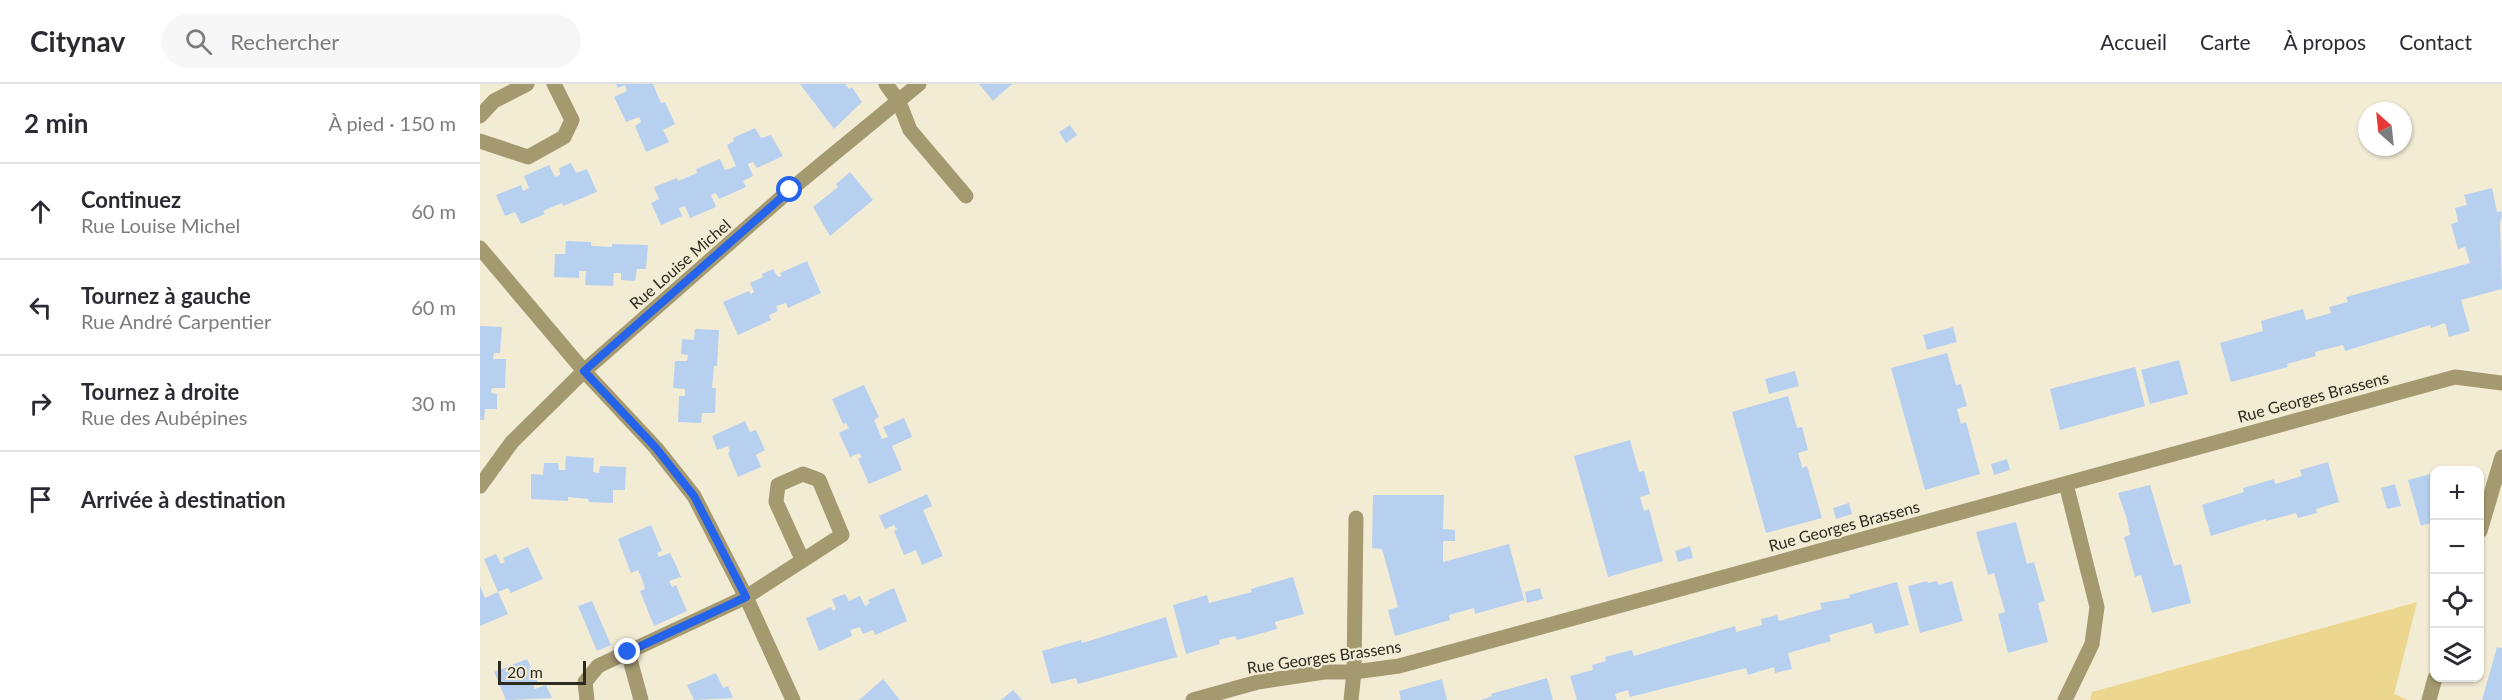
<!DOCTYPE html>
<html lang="fr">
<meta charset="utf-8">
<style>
:root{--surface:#fff;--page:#f7f7f7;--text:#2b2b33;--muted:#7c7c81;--line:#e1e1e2}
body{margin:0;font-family:Lato,sans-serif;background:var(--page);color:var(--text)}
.controls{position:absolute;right:18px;bottom:18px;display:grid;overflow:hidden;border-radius:12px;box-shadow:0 2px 4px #0004}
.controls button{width:54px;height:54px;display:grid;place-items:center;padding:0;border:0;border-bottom:2px solid var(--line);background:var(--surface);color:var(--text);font:30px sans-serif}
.compass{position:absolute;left:1878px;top:18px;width:54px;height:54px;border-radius:50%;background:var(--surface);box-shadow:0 2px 4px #0004;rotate:333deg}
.scale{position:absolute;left:18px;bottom:15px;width:88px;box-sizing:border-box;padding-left:6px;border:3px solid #2d2a21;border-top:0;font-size:16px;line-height:21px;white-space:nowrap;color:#2d2a21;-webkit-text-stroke:4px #f3ecd5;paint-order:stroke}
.stop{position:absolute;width:18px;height:18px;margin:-14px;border:4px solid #2563eb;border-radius:50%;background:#fff}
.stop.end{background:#2563eb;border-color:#fff;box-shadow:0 2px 6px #0008}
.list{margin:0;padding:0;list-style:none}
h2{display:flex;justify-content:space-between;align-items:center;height:78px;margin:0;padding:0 24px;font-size:26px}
h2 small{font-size:20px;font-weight:400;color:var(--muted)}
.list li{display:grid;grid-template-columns:39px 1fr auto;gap:18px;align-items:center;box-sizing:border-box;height:96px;padding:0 24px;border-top:2px solid var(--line)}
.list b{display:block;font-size:22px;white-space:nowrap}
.list p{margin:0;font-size:20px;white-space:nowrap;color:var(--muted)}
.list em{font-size:20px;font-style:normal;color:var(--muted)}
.icon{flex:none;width:33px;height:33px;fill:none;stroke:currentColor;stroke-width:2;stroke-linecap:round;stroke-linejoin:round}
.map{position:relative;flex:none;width:2022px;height:616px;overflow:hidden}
header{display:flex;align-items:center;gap:36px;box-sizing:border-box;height:84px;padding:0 30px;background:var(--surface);border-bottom:2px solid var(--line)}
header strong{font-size:28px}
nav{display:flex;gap:33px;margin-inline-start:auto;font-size:21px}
.search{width:420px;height:54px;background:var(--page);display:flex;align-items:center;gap:15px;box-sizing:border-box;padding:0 21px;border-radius:33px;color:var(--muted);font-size:22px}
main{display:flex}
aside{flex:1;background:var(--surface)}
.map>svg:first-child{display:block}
</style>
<header>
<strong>Citynav</strong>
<div class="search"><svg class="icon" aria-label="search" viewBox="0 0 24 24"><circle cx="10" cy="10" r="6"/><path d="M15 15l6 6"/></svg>Rechercher</div>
<nav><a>Accueil</a><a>Carte</a><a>À propos</a><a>Contact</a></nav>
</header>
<main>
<aside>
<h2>2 min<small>À pied · 150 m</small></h2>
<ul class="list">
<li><svg class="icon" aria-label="ahead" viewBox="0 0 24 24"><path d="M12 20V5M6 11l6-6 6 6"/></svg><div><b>Continuez</b><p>Rue Louise Michel</p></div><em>60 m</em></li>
<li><svg class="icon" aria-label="left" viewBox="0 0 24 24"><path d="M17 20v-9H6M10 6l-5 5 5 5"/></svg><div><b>Tournez à gauche</b><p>Rue André Carpentier</p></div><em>60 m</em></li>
<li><svg class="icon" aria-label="right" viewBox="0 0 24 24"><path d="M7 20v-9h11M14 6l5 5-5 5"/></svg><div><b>Tournez à droite</b><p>Rue des Aubépines</p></div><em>30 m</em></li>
<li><svg class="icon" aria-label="arrive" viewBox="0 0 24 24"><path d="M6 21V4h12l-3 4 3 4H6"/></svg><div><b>Arrivée à destination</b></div></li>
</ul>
</aside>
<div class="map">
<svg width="2022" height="616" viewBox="0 0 2022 616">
<rect width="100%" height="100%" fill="#f3ecd5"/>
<path fill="#edd78f" d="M1937 518 1914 610 1928 616H1610L1612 608Z"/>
<path fill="#b8d0f0" d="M136 0H173L181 19 185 18 195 40 183 46 189 58 166 68 155 42 161 38 159 33 146 38 134 13 147 7 145 1 138 4Z
M320 0H365L369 5 372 3 382 18 354 45Z
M499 0H532L513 17Z
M590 41 597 51 586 59 579 48Z
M275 44 281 54 291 51 303 72 277 84 273 78 268 80 273 92 263 97 266 103 239 115 236 109 231 111 236 123 210 134 205 122 199 124 202 132 181 141 171 119 179 115 174 103 197 94 198 97 210 92 217 89 216 85 240 75 245 86 256 82 247 61 254 57 253 54Z
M91 79 96 89 107 85 117 108 83 122 82 119 72 123 63 127 65 130 41 140 35 128 25 132 16 111 41 101 43 107 49 104 44 92 69 81 75 93 80 91 79 84Z
M370 88 393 116 350 152 333 123 358 103 356 100Z
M2012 104 2017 128 2021 127 2022 132 2020 139 2022 205 1981 216 1990 247 1969 253 1965 239 1951 244 1950 241 1865 267 1863 261 1835 268 1836 272 1807 280 1808 283 1751 298 1740 259 1783 247 1781 237 1823 225 1826 236 1851 229 1849 223 1868 218 1866 213 1990 179 1985 163 1978 165 1971 140 1978 138 1975 124 1987 121 1984 111Z
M86 157 111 158V162L132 163V160L168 161 166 185H157L155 197 141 196V189H134L133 202 105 201 106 187H99V194L74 193 75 170H85Z
M327 177 341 209 308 224 306 219 296 222 298 227 289 231 291 236 258 251 243 218 269 207 271 210 274 208 270 199 283 193 282 190 293 185 298 193 302 192 300 189Z
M0 242 22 243 20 269H14L13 275H26L25 304H12L11 309 17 310V325H5L4 336H0Z
M1473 243 1477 258 1447 266 1443 251Z
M215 245 239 246 237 282H234L232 304H236L235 329H222L221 339 198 338 199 312H205V305L193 304 195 277H207L208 271 201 270 202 255 214 256Z
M1467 269 1476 301 1481 300 1487 322 1477 325 1481 340 1486 338 1500 390 1445 406 1411 284Z
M1699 276 1708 310 1670 320 1661 286Z
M1655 283 1665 322 1580 346 1570 305Z
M1315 287 1319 302 1289 310 1285 295Z
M384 301 399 333 394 336 402 355 408 353 403 343 424 334 432 353 412 362 422 386 389 400 378 375 382 373 379 369 370 373 359 349 369 344 366 339 363 340 352 315Z
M1308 312 1317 344 1322 343 1328 366 1318 369 1321 379 1322 384 1327 382 1342 434 1286 449 1252 328Z
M265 337 270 348 276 346 285 366 276 371 281 383 258 393 248 369 250 367 248 362 237 366 232 352Z
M1150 356 1159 388 1164 387 1170 410 1160 413 1164 427 1169 425 1183 477 1128 493 1094 372Z
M86 372 114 374 113 388 119 389 120 382 146 383 145 406H133V419L109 418 108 415 88 413V417L51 415V390L63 391 64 379H78L79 386H85Z
M1527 375 1530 386 1514 391 1511 380Z
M1848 378 1859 418 1836 425 1837 429 1818 434 1816 429 1786 437V435L1731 452 1722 421 1764 408 1763 404 1794 395 1795 400 1822 392 1820 386Z
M1954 389V438L1941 442 1928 396Z
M1915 400 1921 422 1907 425 1901 404Z
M1670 401 1694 482 1701 480 1711 519 1672 529 1661 491 1655 493 1644 453 1650 451 1647 435 1638 409Z
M447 410 452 422 443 426 463 472 442 481 436 466 424 471 414 447 417 445 414 441 405 445 399 432Z
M893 411H964L963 445 975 446V457H963V478L1029 460 1044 516 995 530 994 524 969 531 970 536 915 552 908 526 918 523 902 465 892 464Z
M1369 419 1372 430 1356 435 1353 424Z
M1536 438 1547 480 1554 478 1565 517 1558 519 1568 558 1528 569 1518 530 1525 528 1514 489 1508 491 1496 448Z
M171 441 182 467 177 469 179 473 190 469 196 481 201 493 189 497 192 503 196 501 207 527 174 542 160 507 165 505 162 495 158 486 151 489 138 455Z
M1210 462 1213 474 1198 478 1195 467Z
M48 463 63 495 31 509 28 504 18 508 4 475 16 470 21 480 25 478 23 474Z
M813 493 824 530 795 538 797 545 757 556 755 552 739 556 740 560 706 570 693 521 727 511 729 519 772 508 771 505Z
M1447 497 1448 499 1457 497 1459 501 1472 497 1483 537 1440 549 1428 502Z
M1417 498 1429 541 1395 550 1392 539 1349 551 1351 557 1308 569 1312 585 1295 589 1294 583 1268 591 1266 584 1150 613 1148 606 1135 610 1137 616H1097L1090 592 1113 586 1112 581 1126 577 1125 573 1152 566 1154 572 1255 542 1256 548 1282 541 1281 535 1297 531 1299 537 1342 525 1340 519 1370 514 1369 511Z
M0 502 5 514 18 508 28 530 0 542Z
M414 504 427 537 395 551 393 546 383 550 380 543 370 546 372 552 339 567 326 534 351 523 353 527 356 525 352 515 365 510 369 517 380 512 385 522 390 519 388 516Z
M1060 504 1063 515 1047 519 1045 508Z
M112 517 131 561 117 567 98 522Z
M686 533 697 573 598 600 596 594 571 600 562 567 601 556 602 559 612 556Z
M2017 563 2022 564V616H2002Z
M47 575 58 599 53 602 55 605 66 601 72 614 26 616 14 588Z
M236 589 243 604 248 602 253 614 214 616 207 601Z
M1067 594 1073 616H1001L1012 612 1011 610Z
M403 595 420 616H379Z
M962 595 967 616H921L919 607Z
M533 606 542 616H521Z"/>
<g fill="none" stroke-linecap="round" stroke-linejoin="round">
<path stroke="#a59970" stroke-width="15" d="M406 0 419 18 430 46 486 112
M0 32 14 17 47 0
M0 57 48 73 84 53 92 36 74 0
M0 164 104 287 176 364 214 412 266 513 313 616
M0 402 32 358 104 287 310 106 439 0
M2000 447 2022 373
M148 568 161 616
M107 616 105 598 118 582 266 513 362 451 339 396 323 390 298 401 296 418 322 475
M713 616 778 598 844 588H874L919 582 1975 293 2022 299
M871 616 874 588 876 434
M1585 616 1612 560 1617 523 1586 400
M1949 616 1955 594"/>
</g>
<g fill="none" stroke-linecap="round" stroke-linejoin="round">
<path stroke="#2563eb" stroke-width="8" d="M148 568 266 513 214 412 176 364 104 287 310 106"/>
</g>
<g text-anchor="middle" stroke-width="4.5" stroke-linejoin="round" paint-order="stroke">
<g font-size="16" fill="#2d2a21" stroke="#f3ecd5">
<text transform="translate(200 180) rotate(-41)" y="6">Rue Louise Michel</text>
<text transform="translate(1833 313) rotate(-15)" y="6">Rue Georges Brassens</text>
<text transform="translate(1364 442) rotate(-15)" y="6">Rue Georges Brassens</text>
<text transform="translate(844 573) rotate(-8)" y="6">Rue Georges Brassens</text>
</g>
</g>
</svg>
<div class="controls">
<button>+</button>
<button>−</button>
<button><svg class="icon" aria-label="locate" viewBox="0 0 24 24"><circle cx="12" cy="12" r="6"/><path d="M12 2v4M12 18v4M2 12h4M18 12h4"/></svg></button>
<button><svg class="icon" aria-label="layers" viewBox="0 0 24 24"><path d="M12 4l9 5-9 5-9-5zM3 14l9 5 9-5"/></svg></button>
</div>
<svg class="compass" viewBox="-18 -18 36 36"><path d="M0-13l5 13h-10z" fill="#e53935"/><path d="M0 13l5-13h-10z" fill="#7c7c81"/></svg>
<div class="scale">20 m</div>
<div class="stop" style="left:310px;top:106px"></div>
<div class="stop end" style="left:148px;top:568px"></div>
</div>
</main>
